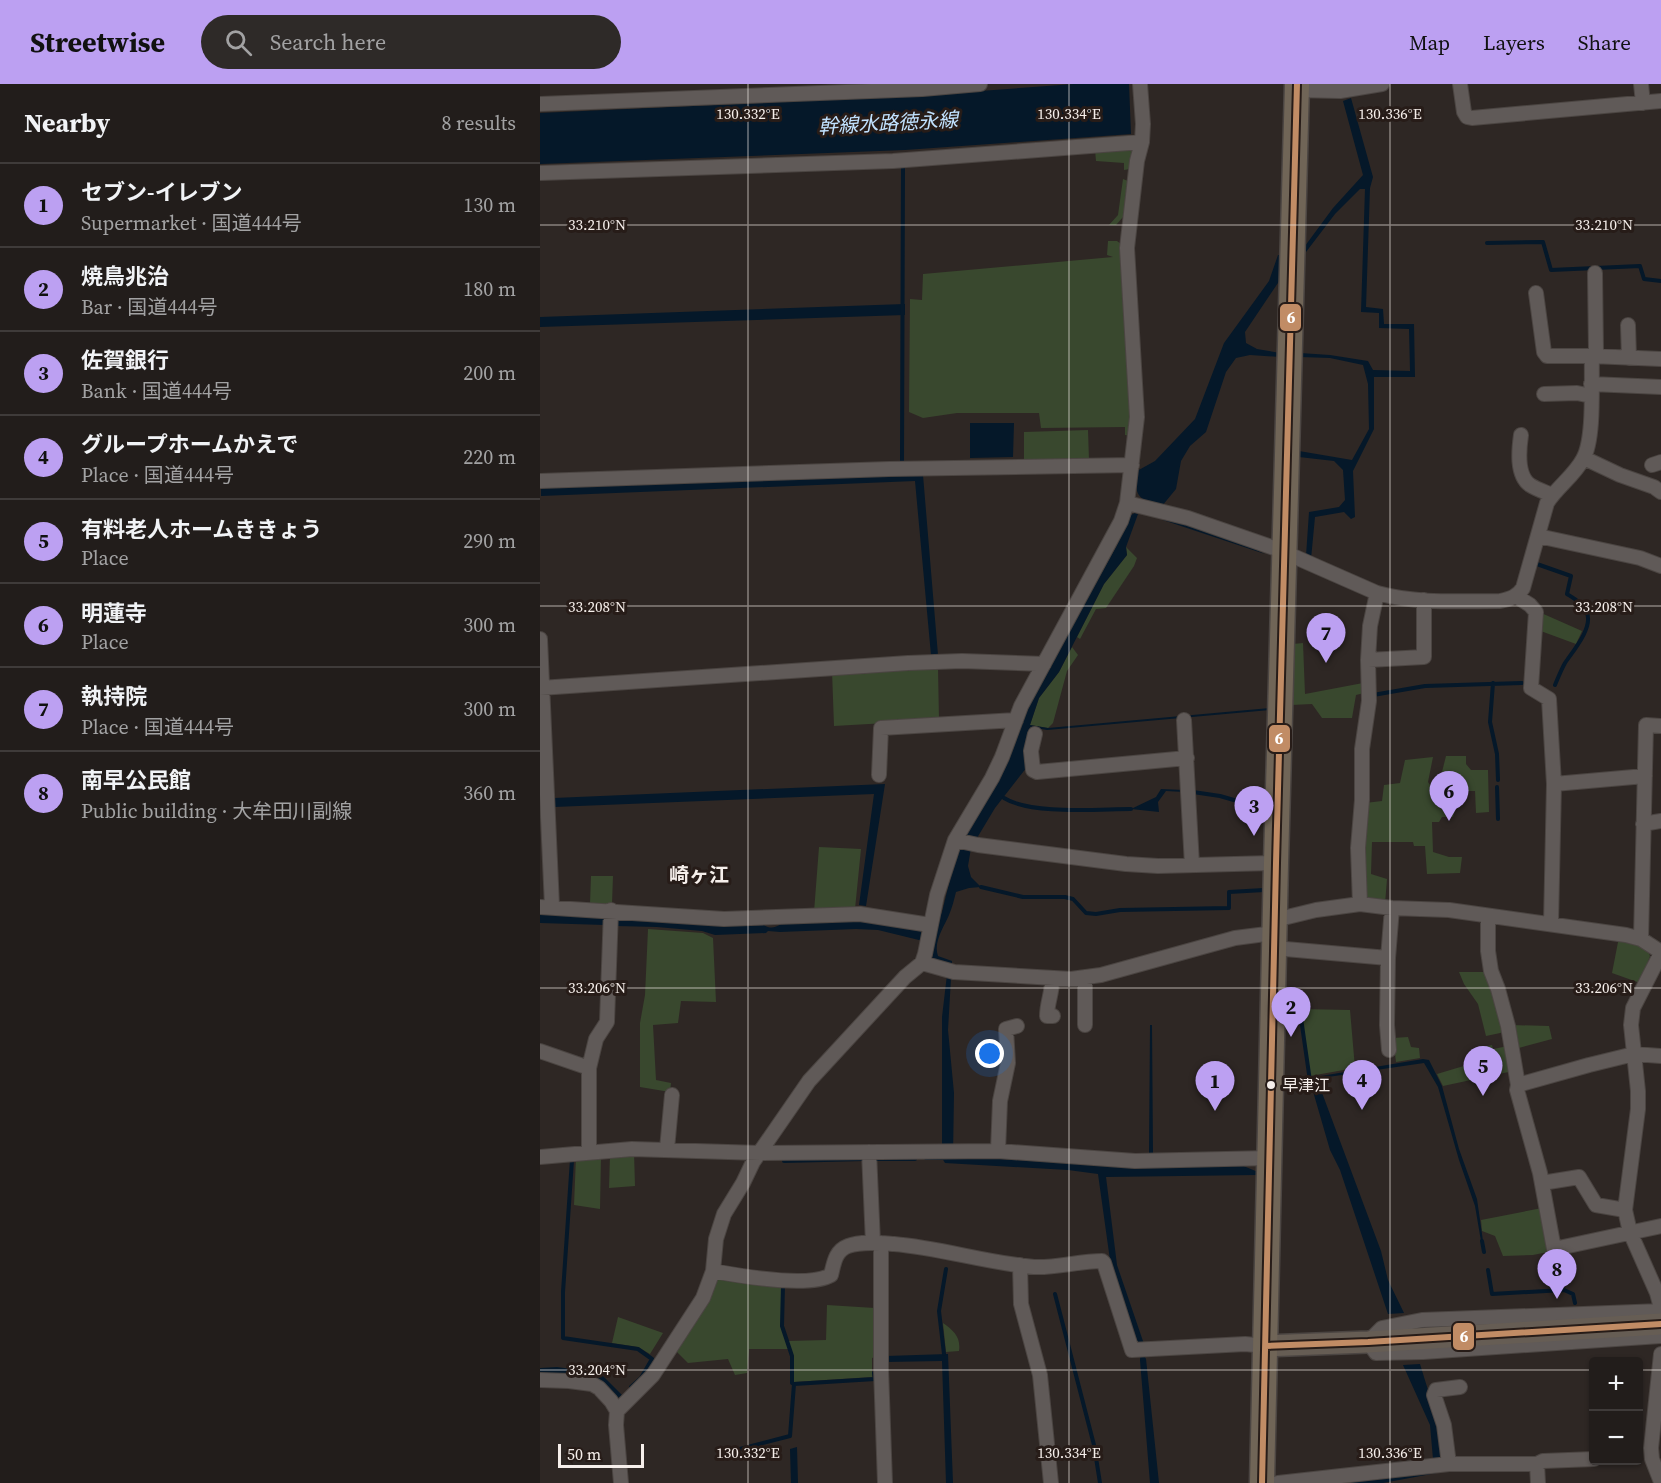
<!DOCTYPE html>
<meta charset="utf-8">
<style>
:root{--surface:#221d1b;--page:#2e2a28;--text:#f1f3f6;--muted:#a2a2a3;--line:#3f3b3a;--accent:#bca0f2}
body{margin:0;font-family:"Source Serif 4","Noto Sans JP",serif;background:var(--page);color:var(--text)}
.controls{position:absolute;right:18px;bottom:18px;display:grid;overflow:hidden;border-radius:6px;box-shadow:0 2px 4px #0004}
.controls button{width:54px;height:54px;display:grid;place-items:center;padding:0;border:0;border-bottom:2px solid var(--line);background:var(--surface);color:var(--text);font:30px sans-serif}
.scale{position:absolute;left:18px;bottom:15px;width:86px;box-sizing:border-box;padding-left:6px;border:3px solid #f6efeb;border-top:0;font-size:16px;line-height:21px;white-space:nowrap;color:#f6efeb;-webkit-text-stroke:4px #271c18;paint-order:stroke}
.you{position:absolute;left:450px;top:970px;width:21px;height:21px;margin:-15px;border:4px solid #fff;border-radius:50%;background:#1a73e8;box-shadow:0 0 0 9px #1a73e833}
.badge{display:grid;place-items:center;width:39px;height:39px;border-radius:50%;background:var(--accent);color:#111;font-size:20px;font-weight:700}
.pin{position:absolute;translate:-50% -50px;filter:drop-shadow(0 2px 3px #0008)}
.pin::after{content:'';position:absolute;top:32px;width:21px;height:18px;background:inherit;clip-path:polygon(0 0,100% 0,50% 100%)}
.list{margin:0;padding:0;list-style:none}
h2{display:flex;justify-content:space-between;align-items:center;height:78px;margin:0;padding:0 24px;font-size:26px}
h2 small{font-size:20px;font-weight:400;color:var(--muted)}
.list li{display:grid;grid-template-columns:39px 1fr auto;gap:18px;align-items:center;box-sizing:border-box;height:84px;padding:0 24px;border-top:2px solid var(--line)}
.list b{display:block;font-size:22px;white-space:nowrap}
.list p{margin:0;font-size:20px;white-space:nowrap;color:var(--muted)}
.list em{font-size:20px;font-style:normal;color:var(--muted)}
.icon{flex:none;width:33px;height:33px;fill:none;stroke:currentColor;stroke-width:2;stroke-linecap:round;stroke-linejoin:round}
.map{position:relative;flex:none;width:1121px;height:1399px;overflow:hidden}
header{display:flex;align-items:center;gap:36px;box-sizing:border-box;height:84px;padding:0 30px;background:var(--accent);color:#111}
header strong{font-size:28px}
nav{display:flex;gap:33px;margin-inline-start:auto;font-size:21px}
.search{width:420px;height:54px;background:var(--page);display:flex;align-items:center;gap:15px;box-sizing:border-box;padding:0 21px;border-radius:33px;color:var(--muted);font-size:22px}
main{display:flex}
aside{flex:1;background:var(--surface)}
.map>svg:first-child{display:block}
</style>
<header>
<strong>Streetwise</strong>
<div class="search"><svg class="icon" aria-label="search" viewBox="0 0 24 24"><circle cx="10" cy="10" r="6"/><path d="M15 15l6 6"/></svg>Search here</div>
<nav><a>Map</a><a>Layers</a><a>Share</a></nav>
</header>
<main>
<aside>
<h2>Nearby<small>8 results</small></h2>
<ul class="list">
<li><span class="badge">1</span><div><b>セブン-イレブン</b><p>Supermarket · 国道444号</p></div><em>130 m</em></li>
<li><span class="badge">2</span><div><b>焼鳥兆治</b><p>Bar · 国道444号</p></div><em>180 m</em></li>
<li><span class="badge">3</span><div><b>佐賀銀行</b><p>Bank · 国道444号</p></div><em>200 m</em></li>
<li><span class="badge">4</span><div><b>グループホームかえで</b><p>Place · 国道444号</p></div><em>220 m</em></li>
<li><span class="badge">5</span><div><b>有料老人ホームききょう</b><p>Place</p></div><em>290 m</em></li>
<li><span class="badge">6</span><div><b>明蓮寺</b><p>Place</p></div><em>300 m</em></li>
<li><span class="badge">7</span><div><b>執持院</b><p>Place · 国道444号</p></div><em>300 m</em></li>
<li><span class="badge">8</span><div><b>南早公民館</b><p>Public building · 大牟田川副線</p></div><em>360 m</em></li>
</ul>
</aside>
<div class="map">
<svg width="1121" height="1399" viewBox="0 0 1121 1399">
<rect width="100%" height="100%" fill="#2e2724"/>
<path fill="#39482e" d="M593 65 590 85 584 86V79L556 77 555 66Z
M583 95 588 97 583 133 576 141H569L578 131Z
M568 157H577L581 160 591 313V352L585 351V343L501 344 499 329H417L383 334 369 328 370 215 382 216 383 190 573 173 567 171Z
M548 346 549 376 484 377V348Z
M586 463 597 474 594 482 566 524 556 525 540 555 537 553 564 500 587 471Z
M999 528 1042 547 1036 560 998 546Z
M763 559 765 610 823 599 824 609 816 611 812 634H782L772 620 751 621 753 560Z
M532 563 538 571 527 587 513 639 508 644 490 641 499 614 519 588Z
M398 584 399 636 294 642 292 587Z
M906 672H926V680L931 686H948L949 728 936 729 935 707H922L921 718 917 720 913 733H902L899 738H892L893 768 909 773H922L920 789 887 790 885 762H874L873 758H832L831 790 847 795 845 820 831 818 822 811 825 719 842 717 844 701 860 699 865 676 893 673 888 698 890 701 899 700Z
M279 763 321 765 315 825 274 828Z
M51 792H73L72 820H50Z
M108 845 163 849 173 854 176 918 141 917 138 939 113 941 116 996 131 999 130 1008 100 1003V939L105 911Z
M1079 853 1107 864 1110 872 1100 899 1072 889Z
M919 888H948L965 948 946 952 938 920 924 900Z
M760 925 810 926 815 984 770 992Z
M971 941 1009 942 1012 955 975 965Z
M868 953 871 963 879 964 880 974 856 978 853 954Z
M952 961 953 965 968 962 973 987 903 1002 897 990 937 978 934 965Z
M94 1068 95 1102 69 1104 70 1071Z
M61 1072 60 1125 34 1121 36 1073Z
M1002 1124 1013 1167 993 1171 963 1172 955 1152 942 1147 941 1136Z
M176 1191 243 1202 242 1242 249 1265H209L207 1289 195 1291 188 1275 148 1279 136 1267Z
M287 1221 335 1224V1273L332 1274V1293L254 1298 253 1272 248 1257 286 1256Z
M78 1233 123 1249 110 1270 98 1263 72 1259Z
M403 1239C414 1247 421 1253 419 1267L406 1268Z"/>
<path fill="#051829" d="M534 0H589L591 50 365 66 0 80V29L372 12Z
M811 14 833 93 830 104 826 223 843 225 844 240H874L875 293H834V345L813 387 815 433 811 435 804 428 775 433 771 475 766 472 769 428 799 423 805 416 803 386 794 377 759 373V367L812 376 829 345 828 300 823 281 790 274 760 273V269L790 271 828 277 833 286 870 287 869 245 839 244V229L821 228 825 105H820L795 130 766 168 765 162 793 124 823 91 803 17Z
M738 171H741L742 193 705 248 706 259 717 265 740 269V273L710 271 696 274 686 288 666 348 650 362 641 377 636 405 622 422C598 416 594 412 597 387L615 377 655 335 684 259 729 197Z
M365 220V231L0 243V233Z
M430 339H474L473 373 430 374Z
M383 391 398 571H391L375 397 1 412V403Z
M595 429 598 430 586 463 587 471 564 500 519 588 499 614 490 641 508 644 730 624V626L507 646 490 643 487 683 455 724 431 764 428 782 431 793 441 803 429 804 416 808C414 816 412 824 409 831 404 843 393 858 398 872L412 877 408 946 414 1009 413 1072 570 1082 701 1081 718 1088 717 1091 566 1093 577 1181 604 1260 603 1269 606 1275 619 1399H610L600 1276 601 1265 595 1258 570 1176 558 1090 528 1086 405 1079 402 1074V933L408 882 395 878 392 874 397 839 402 828 417 767 489 620 576 463 591 431Z
M624 433C659 442 693 454 725 470L623 436Z
M345 700 326 822 319 821 334 710 14 723V714Z
M621 705 644 706V708L626 707 618 718 619 728 591 725 616 713Z
M0 829 62 831 65 835V841L0 839Z
M79 833 187 842 224 841C230 845 235 844 241 840L320 837 381 846 383 857 338 846 316 845 240 848 228 847 226 849 175 851 162 847 117 843 76 842V835Z
M610 941H612L613 1071H609Z
M883 975 889 976 902 1002 919 1065 937 1115 943 1157H941L935 1122 919 1076 898 1003 884 979 781 994 778 998 841 1167 848 1196 864 1229 848 1230 800 1086 790 1066 770 997 775 993Z
M408 1270 413 1399H406L402 1277 346 1278V1272Z
M880 1280 896 1332 904 1375H893L890 1341 863 1281Z
M17 1283 60 1289 82 1311 78 1314 59 1295 14 1290H0V1284Z
M257 1363 258 1399H251L250 1365Z
M903 1384 902 1388 843 1399H790Z"/>
<g fill="none" stroke-linecap="round" stroke-linejoin="round">
<path stroke="#051829" stroke-width="4" d="M947 159 1003 158 1011 186 1100 182 1104 195 1121 197
M362 380 363 84
M994 479 1031 492 1027 510C1035 515 1044 520 1047 529 1053 544 1033 567 1025 579 1021 586 1018 594 1015 601
M953 599 950 638 957 670 958 696
M833 611 885 602 982 599
M957 703 958 735
M653 708 680 712 725 725
M464 714C491 731 558 725 591 725
M441 803 483 813H525L533 815 546 829 556 830 580 826 689 824V808L724 806
M760 927 770 997
M386 1074H402
M335 1075H375
M32 1076 23 1208V1254L98 1265 112 1275 101 1294 91 1303
M244 1077 324 1075
M942 1157 944 1168
M948 1186 952 1210 1024 1206 1033 1210 1035 1219
M243 1201 242 1242 252 1272V1299L254 1300
M515 1210 554 1361 560 1399
M404 1270 399 1227 406 1185
M196 1366 250 1352 254 1300 335 1295 334 1289"/>
<defs>
<path id="street" d="M920 0 924 28 927 33 932 34 1121 17
M1101 0 1103 19
M756 6 800 7 842 0
M0 20 382 5 440 0
M0 89 353 77 602 58
M996 209 1004 268 1007 272H1052L1056 268 1055 189
M1088 241 1089 274
M1051 300 1121 303
M1004 310 1037 309 1051 312
M981 351C979 365 976 391 990 401 996 405 1005 408 1012 411
M1044 374 1080 391 1114 403 1121 408
M1112 381 1121 378
M0 397 349 385 592 381
M587 419 648 434 737 465 837 509C877 520 919 517 960 517 970 515 977 513 983 504L1007 419C1017 403 1034 392 1043 375 1055 354 1051 298 1052 272L1121 275
M998 452 1100 474 1121 482
M976 512 990 521 996 528 991 604 1009 615 1014 700
M0 555 12 822
M828 576 884 573V516
M0 604 368 579 422 577 504 580
M644 636 652 781
M495 650 491 667 493 686 497 688 647 674
M339 691 341 644 476 636
M1103 740 1121 737
M415 756 438 761 586 780 618 782 736 779
M820 820 818 764 822 716V665L829 617 828 576 830 542 837 509
M0 823 184 835 320 830 390 841
M948 832V867L951 887 958 905 968 942 978 1001 977 1006 1000 1089 1014 1165 1121 1142
M735 836 776 826 820 820 852 824 909 826 1086 851 1101 855 1121 868
M1011 840 1014 700 1105 692
M1101 855 1106 641 1121 642
M734 864 848 874 852 824
M1121 869 1093 924 1091 941 1098 1007V1025L1085 1126 1090 1148 1117 1209 1121 1224
M848 874 847 941 849 966
M382 879 414 888 531 895 561 891 695 854 734 849
M512 894C513 907 507 918 507 932H513
M545 941V893
M0 967 49 984
M978 1001 1049 981 1094 970 1121 972
M127 1065 132 1011
M458 1067 460 1017 468 979 466 945 477 942
M49 1068V984L56 955 67 938 71 826
M329 1068 333 1159
M0 1073 92 1065 220 1069 458 1067 595 1077 730 1074
M1002 1099 1039 1093 1056 1121 1085 1126
M341 1159V1285L345 1399
M480 1181 481 1220 500 1291 511 1399
M173 1187C200 1192 269 1204 291 1191 294 1179 295 1167 308 1162 321 1157 340 1159 354 1160 401 1164 447 1179 494 1183 517 1184 539 1177 562 1177L564 1179 592 1266 705 1260 726 1262
M1121 1227 882 1236 842 1244 828 1258 836 1269 883 1268 1121 1252
M1121 1270 1111 1364 1112 1375 1121 1398
M0 1296 29 1297 52 1300 59 1304 71 1317 77 1327 76 1341 81 1399
M77 1327 113 1291 163 1214 173 1187 176 1155 184 1130 203 1099 213 1078 269 997 365 893 382 879 385 870 397 811 415 756 452 694 462 673 481 622 581 437 587 419 597 333 587 164 597 77 602 58 603 40 600 0
M909 1380 904 1341 894 1311 896 1306 920 1303
M997 1380 998 1399
M738 1399 909 1380H997L1003 1377 1054 1375"/>
<path id="primary" d="M726 1262 828 1258 1121 1240"/>
<path id="highway" d="M722 1399 736 779 757 0"/>
</defs>
<use href="#street" stroke="#4b4542" stroke-width="16"/>
<use href="#primary" stroke="#4b4542" stroke-width="24"/>
<use href="#highway" stroke="#4b4542" stroke-width="27"/>
<use href="#street" stroke="#605a58" stroke-width="14"/>
<use href="#primary" stroke="#665d54" stroke-width="21"/>
<use href="#highway" stroke="#706557" stroke-width="24"/>
<defs>
<path id="bus-1" d="M726 1262 828 1258 1121 1240
M722 1399 736 779 757 0"/>
</defs>
<use href="#bus-1" stroke="#271c18" stroke-width="10"/>
<use href="#bus-1" stroke="#c18c65" stroke-width="6"/>
</g>
<path fill="none" stroke="#f6efeb" stroke-width="1.5" stroke-opacity="0.45" d="M208 0V1399M529 0V1399M850 0V1399M0 141H1121M0 522H1121M0 904H1121M0 1286H1054M1098 1286H1121"/>
<circle fill="#f6efeb" stroke="#271c18" stroke-width="2" cx="731" cy="1001" r="5"/>
<g text-anchor="middle" stroke-width="6" stroke-linejoin="round" paint-order="stroke">
<g font-size="16" fill="#f6efeb" stroke="#271c18" text-anchor="start">
<text x="742" y="1007">早津江</text>
</g>
<g font-size="20" font-style="italic" fill="#c1e2ff" stroke="#271c18">
<text transform="translate(348 39) rotate(-3)" y="7">幹線水路徳永線</text>
</g>
<g font-size="20" font-weight="bold" fill="#f6efeb" stroke="#271c18">
<text x="159" y="798">崎ヶ江</text>
</g>
</g>
<g font-size="15" text-anchor="middle" fill="#f6efeb" stroke="#271c18" stroke-width="6" stroke-linejoin="round" paint-order="stroke">
<text x="208" y="35">130.332°E</text>
<text x="529" y="35">130.334°E</text>
<text x="850" y="35">130.336°E</text>
<text x="57" y="146">33.210°N</text>
<text x="1064" y="146">33.210°N</text>
<text x="57" y="528">33.208°N</text>
<text x="1064" y="528">33.208°N</text>
<text x="57" y="909">33.206°N</text>
<text x="1064" y="909">33.206°N</text>
<text x="57" y="1291">33.204°N</text>
<text x="208" y="1374">130.332°E</text>
<text x="529" y="1374">130.334°E</text>
<text x="850" y="1374">130.336°E</text>
</g>
<g stroke="#271c18" stroke-width="2">
<rect x="739" y="219" width="23" height="29" rx="6" fill="#c18c65"/>
<rect x="728" y="640" width="23" height="29" rx="6" fill="#c18c65"/>
<rect x="912" y="1238" width="23" height="29" rx="6" fill="#c18c65"/>
</g>
<g font-size="16" text-anchor="middle" font-weight="bold" fill="#fff">
<text x="751" y="239">6</text>
<text x="739" y="660">6</text>
<text x="924" y="1258">6</text>
</g>
</svg>
<div class="controls">
<button>+</button>
<button>−</button>
</div>
<div class="scale">50 m</div>
<div class="you"></div>
<div class="pin badge" style="left:675px;top:1027px">1</div>
<div class="pin badge" style="left:751px;top:953px">2</div>
<div class="pin badge" style="left:714px;top:752px">3</div>
<div class="pin badge" style="left:822px;top:1026px">4</div>
<div class="pin badge" style="left:943px;top:1012px">5</div>
<div class="pin badge" style="left:909px;top:737px">6</div>
<div class="pin badge" style="left:786px;top:579px">7</div>
<div class="pin badge" style="left:1017px;top:1215px">8</div>
</div>
</main>
